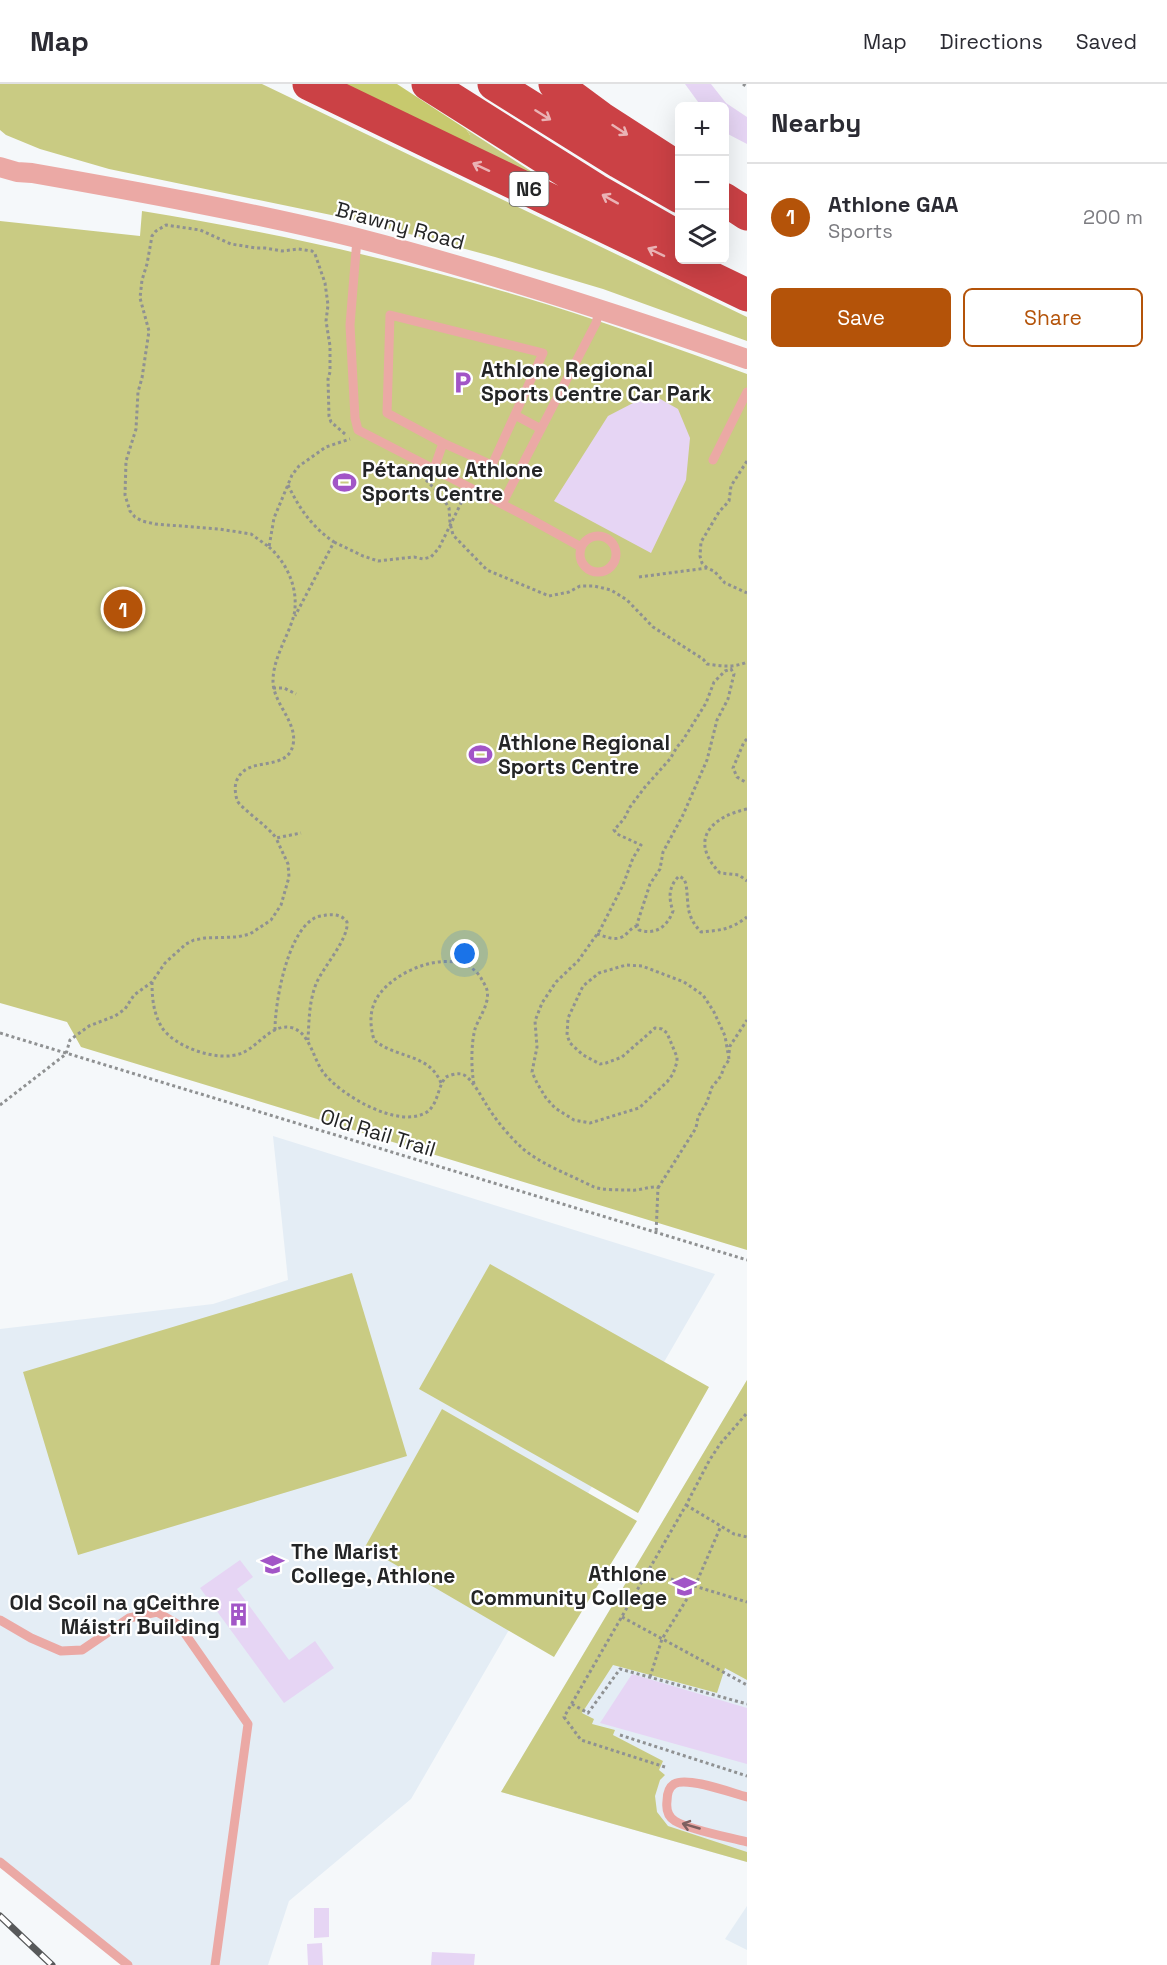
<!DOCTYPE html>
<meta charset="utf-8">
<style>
:root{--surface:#fff;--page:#f7f7f7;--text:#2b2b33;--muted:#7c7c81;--line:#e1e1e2;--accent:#b45309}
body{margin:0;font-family:"Space Grotesk",sans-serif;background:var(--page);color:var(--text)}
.controls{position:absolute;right:18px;top:18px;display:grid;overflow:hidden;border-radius:9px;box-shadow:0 6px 24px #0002}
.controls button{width:54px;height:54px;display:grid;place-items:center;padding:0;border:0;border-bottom:2px solid var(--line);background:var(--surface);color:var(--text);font:30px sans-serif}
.you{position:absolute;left:465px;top:870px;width:21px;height:21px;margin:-15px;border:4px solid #fff;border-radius:50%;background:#1a73e8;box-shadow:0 0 0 9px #1a73e833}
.badge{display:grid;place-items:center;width:39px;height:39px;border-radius:50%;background:var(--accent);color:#fff;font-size:20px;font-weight:700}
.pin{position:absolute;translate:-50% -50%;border:3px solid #fff;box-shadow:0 2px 6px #0006}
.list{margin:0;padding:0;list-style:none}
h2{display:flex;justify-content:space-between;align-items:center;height:78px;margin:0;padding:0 24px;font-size:26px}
h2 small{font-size:20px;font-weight:400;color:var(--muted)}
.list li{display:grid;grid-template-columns:39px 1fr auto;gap:18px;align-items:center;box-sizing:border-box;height:108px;padding:0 24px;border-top:2px solid var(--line)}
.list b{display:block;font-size:22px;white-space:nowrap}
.list p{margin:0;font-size:20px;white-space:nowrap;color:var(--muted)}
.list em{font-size:20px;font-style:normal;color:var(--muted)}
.actions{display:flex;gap:12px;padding:18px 24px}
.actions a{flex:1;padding:14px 0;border:2px solid var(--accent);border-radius:9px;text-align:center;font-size:21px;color:var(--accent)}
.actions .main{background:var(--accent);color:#fff}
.icon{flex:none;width:33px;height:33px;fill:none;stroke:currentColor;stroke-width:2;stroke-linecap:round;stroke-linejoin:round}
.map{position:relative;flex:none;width:747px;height:1881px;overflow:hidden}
header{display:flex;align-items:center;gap:36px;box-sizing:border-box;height:84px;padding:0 30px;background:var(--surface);border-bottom:2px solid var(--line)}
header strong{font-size:28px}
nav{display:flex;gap:33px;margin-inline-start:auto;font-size:21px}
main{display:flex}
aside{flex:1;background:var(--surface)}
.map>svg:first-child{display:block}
</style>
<header>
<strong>Map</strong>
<nav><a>Map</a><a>Directions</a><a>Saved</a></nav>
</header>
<main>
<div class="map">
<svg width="747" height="1881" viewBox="0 0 747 1881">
<rect width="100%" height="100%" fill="#f5f8fa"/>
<path fill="#e4edf5" d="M273 1052 715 1190 411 1715 289 1817 268 1881H128L0 1778V1245L213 1220 288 1196Z
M747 1296V1778L501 1708Z
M747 1822V1866L725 1855Z"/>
<path fill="#c9cb83" d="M0 0H262L747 233V257L603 205 495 173 365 138 109 85 40 65 6 51 0 46Z
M466 45 554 102 466 59 470 51Z
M142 127C279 149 416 180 549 221 616 242 681 266 747 290V1166L81 963 67 938 0 919V137L140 152Z
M490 1180 709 1303 638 1429 419 1305Z
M352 1189 407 1372 78 1471 23 1288Z
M747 1296V1596L725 1584 717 1609 613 1581 582 1629 594 1635 592 1640 615 1646 613 1651 663 1677 659 1686 665 1691 660 1696 655 1712 657 1728 668 1742 747 1768V1778L501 1708Z
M442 1325 637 1437 554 1573 365 1463Z"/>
<path fill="#c7c96e" d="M333 0H397L466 45 470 51V56L466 59Z"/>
<path fill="#e6d5f4" d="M685 0H711L726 19 747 33V60L724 48V22H701Z
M655 312 678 325 690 354 686 396 651 469 554 417 608 332 635 318Z
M240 1476 253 1493 237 1505 289 1576 315 1557 334 1584 284 1619 200 1504Z
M632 1590 747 1624V1680L600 1639Z
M314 1824H329V1853L314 1854Z
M322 1859 323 1881H308L307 1860Z
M432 1868 475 1870 474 1881H431Z"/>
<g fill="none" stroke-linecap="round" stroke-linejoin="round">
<path stroke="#8f9192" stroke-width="3" stroke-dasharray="3 3" stroke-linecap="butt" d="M743 0 747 3
M345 350 331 338 329 332 328 295 330 288V262L326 237 328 221 325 199 315 170 312 167 298 165 282 167 265 164H256L231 160 200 146 166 141 156 147 152 152 147 180 142 196 140 214 149 247 142 294 138 308 136 345 126 377 125 411 130 427 135 433 142 437 155 440 219 445 251 450 269 463 274 434 292 391 299 382 326 363 350 355
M426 396 441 411 449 424 450 439 453 451 487 486 549 512 569 508 580 502H594L611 506 627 516 653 543 703 575 707 580C720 582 734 584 747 578
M288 401C299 424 312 443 334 458L295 532
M334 458 363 472 378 477 414 473 423 475 431 473 439 464 464 413
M269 463C288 480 299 506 294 531 288 553 273 574 273 597 273 620 298 638 293 661 287 688 249 672 238 694 234 700 235 709 237 716 239 723 268 742 276 754L301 749
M707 484 702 479 700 472 701 458 719 428 729 417 731 402 747 377
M639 493 707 484 714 487 725 499 747 509
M273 604H284L296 610
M747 655 744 658 733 684 737 693 747 699
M747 725C711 733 688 756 720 789L739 791 747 797
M597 850C604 852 614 857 622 853 628 850 630 844 637 842
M152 898C152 912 153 928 161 942 173 963 219 979 242 969 259 962 272 938 293 944 310 950 313 974 323 988 340 1011 399 1046 427 1028 439 1019 437 1003 446 993 451 991 458 988 464 991 472 995 481 1012 486 1020 495 1035 508 1051 521 1063 538 1079 572 1092 594 1103 601 1106 622 1106 631 1106 640 1107 649 1102 658 1103L656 1150
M275 946C275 918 287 851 313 835 317 832 322 832 326 831 335 830 342 831 347 838 349 855 323 883 316 900 309 918 309 937 308 956
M0 949 747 1176
M729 969 730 962 747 936
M729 975 725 952 714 928 703 911 684 898 642 882 626 881 599 889 583 902 568 934 567 951 570 959 583 971 600 980 606 979 622 973 655 944 662 945 667 949 677 973V978L673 990 667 998 639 1024 590 1039 574 1036 555 1024 546 1014 537 999 532 988 537 963 535 937 542 919 556 898 578 877 600 846 623 801 633 774 641 761 617 750 614 746 624 735 630 723 645 703 670 675 677 663 683 656 706 619 714 598 725 587 731 585 734 590 728 615 717 636 707 676 683 731 663 768 660 785 650 800 637 840 639 846C656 851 667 843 673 827 668 813 669 802 679 792L684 795 686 800C689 821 685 831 701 848 721 846 730 846 747 833
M441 999C429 969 397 975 374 956 371 945 369 932 374 920 386 887 459 858 481 894 483 898 486 902 487 906 490 920 479 933 475 945 471 960 471 985 474 1000
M0 1021 66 970 70 956 89 942 115 932 125 925 134 911 152 898 165 879 186 860 194 856 205 854 237 853 250 850 271 836 281 821 289 793 288 780 276 754
M658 1104 696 1044 698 1033 707 1018 712 1003 721 992 724 983 729 976
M686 1421 734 1450 747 1453
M648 1488 747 1518
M622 1533 747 1601
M650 1593 662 1555 695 1502 721 1442
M572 1620 588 1629 620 1585 747 1620
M620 1651 747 1692
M665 1683 581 1656 564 1633 685 1423 709 1377 720 1360 747 1329"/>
<path stroke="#eba9a5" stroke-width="9" d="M357 155 350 241 355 334 358 346 525 432 581 463
M515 331 541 345
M713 376 747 308
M434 385 443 359 387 329 390 231 543 269 492 381 443 359
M502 420 596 239 600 224
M580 470a18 18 0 1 1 36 0a18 18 0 1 1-36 0Z
M0 1536 31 1554 61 1567 82 1566 129 1534 157 1528 179 1541 248 1640 215 1881
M747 1713C732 1709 687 1692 674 1700 668 1704 667 1710 667 1717 666 1725 667 1732 675 1737 690 1746 728 1753 747 1758
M0 1778 128 1881"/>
<path stroke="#eba9a5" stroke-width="20" d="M0 83 17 88 32 89C140 108 250 128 357 154 489 188 618 230 747 275"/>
<path stroke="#cb4145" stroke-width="33" d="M309 0 747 211
M428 0 596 106 680 154
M494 0 619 78 680 113
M555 0 601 34 680 85
M724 115 747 130"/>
<defs>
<path id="rail" d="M0 1832 52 1881"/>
</defs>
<use href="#rail" stroke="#57595a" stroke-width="7"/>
<use href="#rail" stroke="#fff" stroke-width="4.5" stroke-dasharray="14" stroke-linecap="butt"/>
</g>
<defs><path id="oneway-shaft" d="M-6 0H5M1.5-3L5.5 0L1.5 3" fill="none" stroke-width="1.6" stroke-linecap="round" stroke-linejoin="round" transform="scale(1.5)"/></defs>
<g stroke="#eab3b5">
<use href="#oneway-shaft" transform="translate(543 31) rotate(32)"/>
<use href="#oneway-shaft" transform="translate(620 46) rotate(33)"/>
<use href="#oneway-shaft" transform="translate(481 83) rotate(-155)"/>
<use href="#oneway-shaft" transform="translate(610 115) rotate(-151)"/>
<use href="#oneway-shaft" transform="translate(656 168) rotate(-154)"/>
</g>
<use stroke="#7e605f" href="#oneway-shaft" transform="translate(691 1742) rotate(-164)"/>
<defs>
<symbol id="parking-bare" viewBox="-9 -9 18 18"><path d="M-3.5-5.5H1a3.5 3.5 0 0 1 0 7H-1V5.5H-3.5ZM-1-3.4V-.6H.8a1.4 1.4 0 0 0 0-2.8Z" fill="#a255c7" stroke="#fff" stroke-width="2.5" paint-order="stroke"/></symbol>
<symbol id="stadium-bare" viewBox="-9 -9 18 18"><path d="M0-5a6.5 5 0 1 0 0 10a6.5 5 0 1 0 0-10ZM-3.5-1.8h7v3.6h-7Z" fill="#a255c7" stroke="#fff" stroke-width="2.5" paint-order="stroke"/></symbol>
<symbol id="school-bare" viewBox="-9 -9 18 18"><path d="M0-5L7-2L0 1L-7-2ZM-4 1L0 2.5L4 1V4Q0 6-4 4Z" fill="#a255c7" stroke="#fff" stroke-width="2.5" paint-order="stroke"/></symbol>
<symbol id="building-bare" viewBox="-9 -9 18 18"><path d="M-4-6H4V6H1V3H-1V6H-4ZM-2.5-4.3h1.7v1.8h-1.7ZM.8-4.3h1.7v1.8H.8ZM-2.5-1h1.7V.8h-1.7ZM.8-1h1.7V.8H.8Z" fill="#a255c7" stroke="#fff" stroke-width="2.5" paint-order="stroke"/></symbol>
</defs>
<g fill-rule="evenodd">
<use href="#parking-bare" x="446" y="282" width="33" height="33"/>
<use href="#stadium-bare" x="328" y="382" width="33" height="33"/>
<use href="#stadium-bare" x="464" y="654" width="33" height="33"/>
<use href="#school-bare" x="256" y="1464" width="33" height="33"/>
<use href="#school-bare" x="668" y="1486" width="33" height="33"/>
<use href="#building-bare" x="222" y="1514" width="33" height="33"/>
</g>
<g text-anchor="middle" stroke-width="4.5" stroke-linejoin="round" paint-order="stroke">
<rect fill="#fff" stroke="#666667" stroke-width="1.5" x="509.5" y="88" width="39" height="34" rx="4.5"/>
<g font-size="20" font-weight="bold" fill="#242526">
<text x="529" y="112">N6</text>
</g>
<g font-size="21" fill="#242526" stroke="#fff">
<text transform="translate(400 142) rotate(15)" y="7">Brawny Road</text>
<text transform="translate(378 1049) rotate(17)" y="7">Old Rail Trail</text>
</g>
<g font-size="21" font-weight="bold" fill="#242526" stroke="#fff" text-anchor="start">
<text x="481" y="293">Athlone Regional<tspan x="481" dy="24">Sports Centre Car Park</tspan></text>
<text x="362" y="393">Pétanque Athlone<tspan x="362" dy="24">Sports Centre</tspan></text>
<text x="498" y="666">Athlone Regional<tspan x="498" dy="24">Sports Centre</tspan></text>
<text x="291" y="1475">The Marist<tspan x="291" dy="24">College, Athlone</tspan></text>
<text x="667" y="1497" text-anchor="end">Athlone<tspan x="667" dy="24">Community College</tspan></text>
<text x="220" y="1526" text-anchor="end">Old Scoil na gCeithre<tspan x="220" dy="24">Máistrí Building</tspan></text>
</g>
</g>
</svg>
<div class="controls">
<button>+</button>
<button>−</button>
<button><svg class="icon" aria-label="layers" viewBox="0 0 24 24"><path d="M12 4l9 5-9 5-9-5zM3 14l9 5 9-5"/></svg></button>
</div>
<div class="you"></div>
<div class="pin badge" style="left:123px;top:525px">1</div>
</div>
<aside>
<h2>Nearby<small></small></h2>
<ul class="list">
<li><span class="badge">1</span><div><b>Athlone GAA</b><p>Sports</p></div><em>200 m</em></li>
</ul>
<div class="actions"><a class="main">Save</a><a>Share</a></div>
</aside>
</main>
